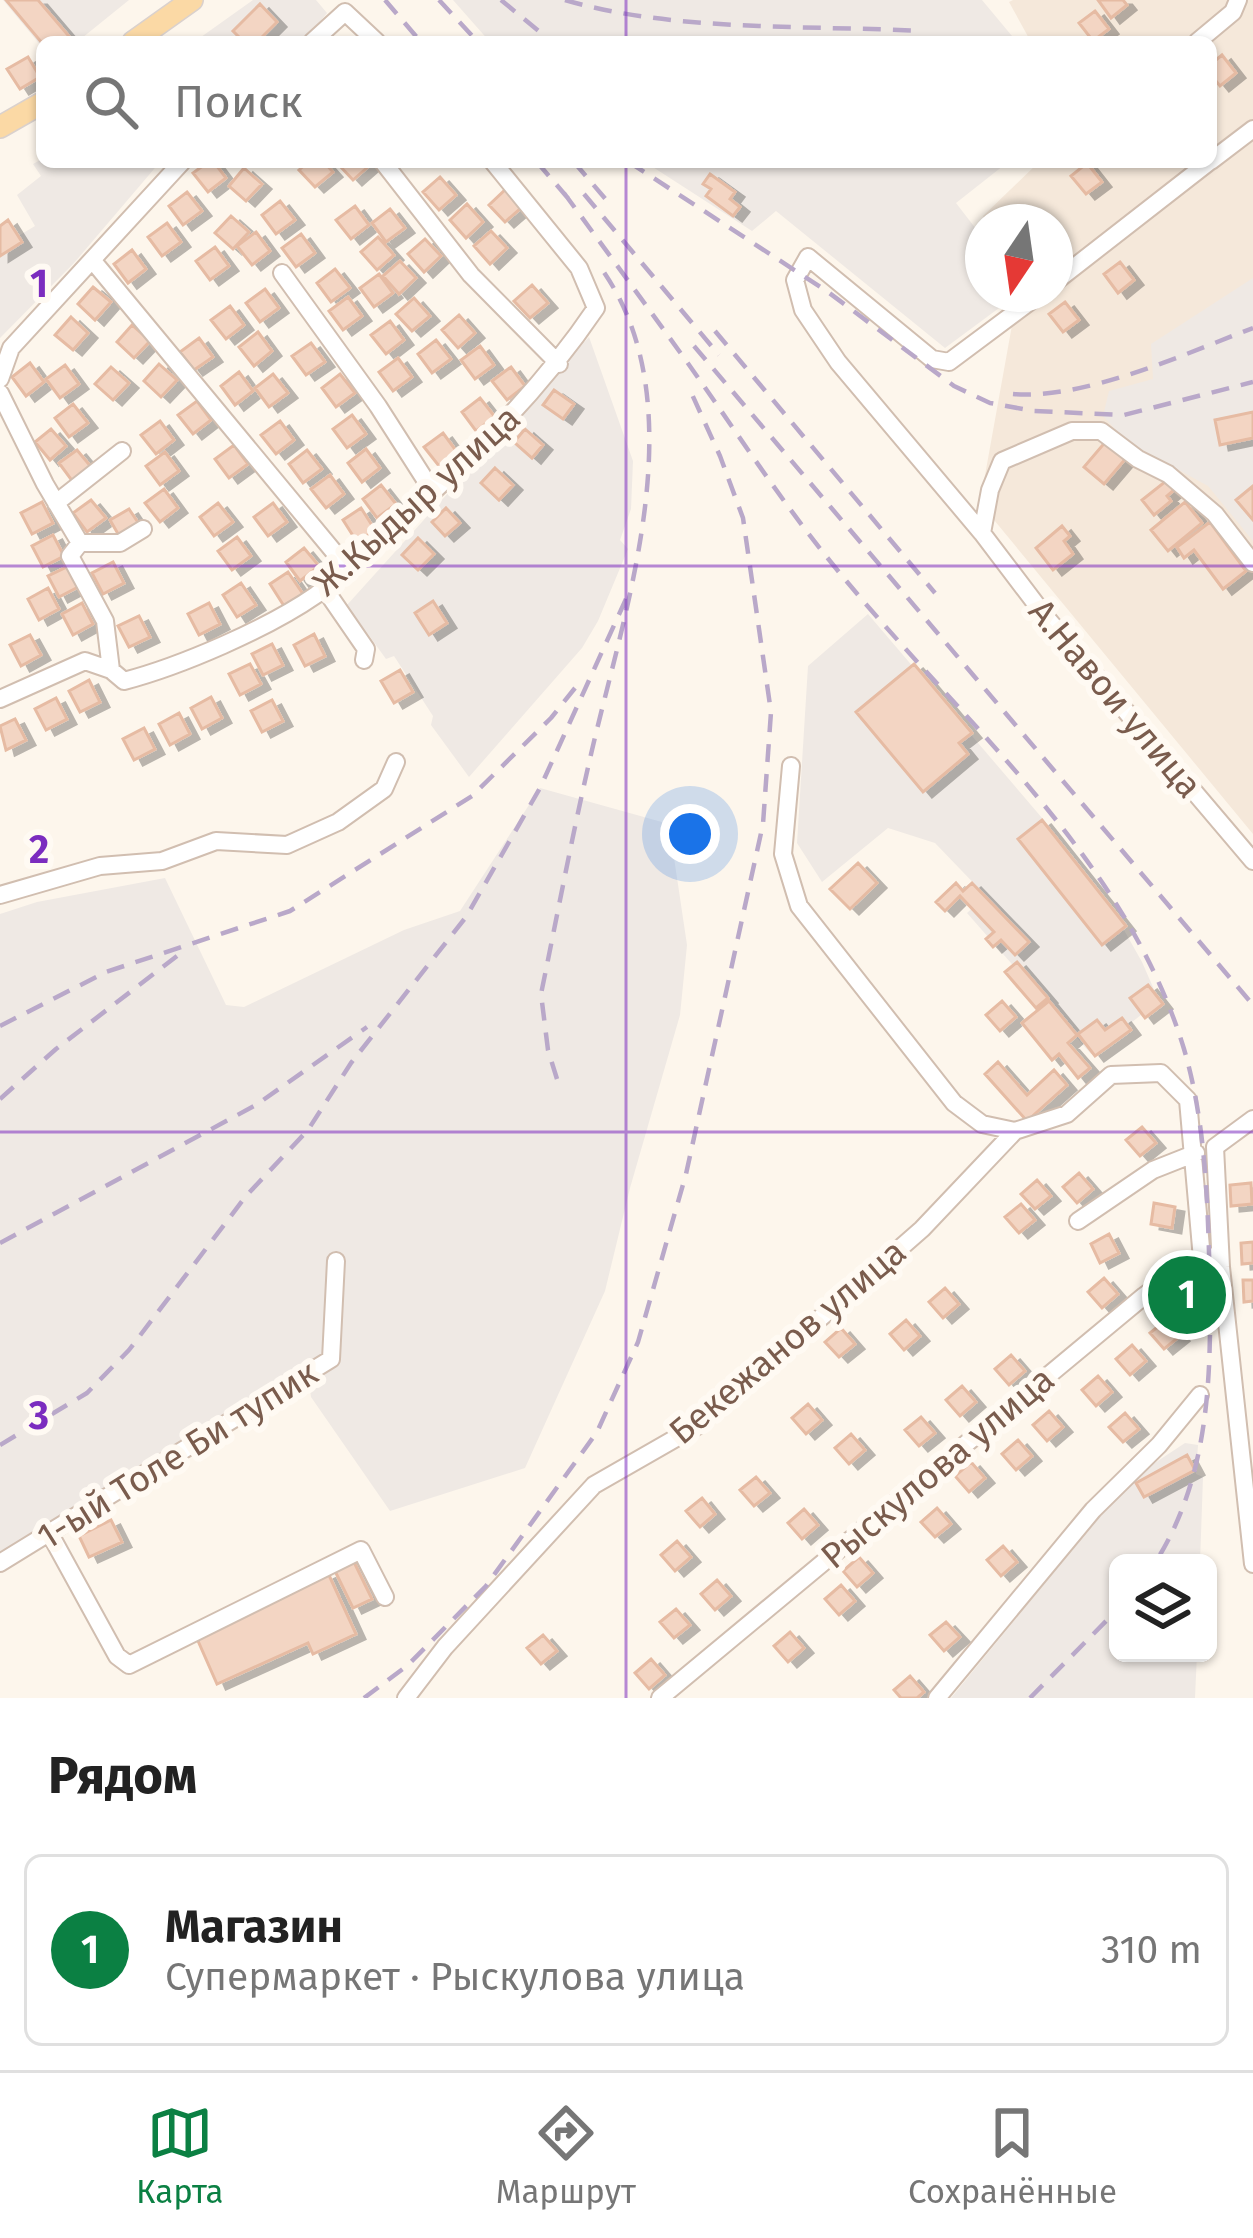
<!DOCTYPE html>
<html lang="ru">
<meta charset="utf-8">
<style>
:root{--surface:#fff;--page:#f2f2f2;--text:#222;--muted:#767676;--line:#e0e0e0;--accent:#0b8043}
body{margin:0;font-family:"Fira Sans",sans-serif;background:var(--page);color:var(--text)}
.controls{position:absolute;right:36px;bottom:36px;display:grid;overflow:hidden;border-radius:18px;box-shadow:0 3px 9px #0004}
.controls button{width:108px;height:108px;display:grid;place-items:center;padding:0;border:0;border-bottom:3px solid var(--line);background:var(--surface);color:var(--text);font:60px sans-serif}
.compass{position:absolute;left:965px;top:204px;width:108px;height:108px;border-radius:50%;background:var(--surface);box-shadow:0 3px 9px #0004;rotate:193deg}
.you{position:absolute;left:690px;top:834px;width:42px;height:42px;margin:-30px;border:9px solid #fff;border-radius:50%;background:#1a73e8;box-shadow:0 0 0 18px #1a73e833}
.badge{display:grid;place-items:center;width:78px;height:78px;border-radius:50%;background:var(--accent);color:#fff;font-size:39px;font-weight:700}
.pin{position:absolute;translate:-50% -50%;border:6px solid #fff;box-shadow:0 3px 12px #0006}
.list{margin:0;padding:0;list-style:none}
h2{display:flex;justify-content:space-between;align-items:center;height:156px;margin:0;padding:0 48px;font-size:51px}
h2 small{font-size:39px;font-weight:400;color:var(--muted)}
.list li{display:grid;grid-template-columns:78px 1fr auto;gap:36px;align-items:center;box-sizing:border-box;height:192px;margin:0 24px 24px;padding:0 24px;border:3px solid var(--line);border-radius:18px}
.list b{display:block;font-size:45px;white-space:nowrap}
.list p{margin:0;font-size:39px;white-space:nowrap;color:var(--muted)}
.list em{font-size:39px;font-style:normal;color:var(--muted)}
.icon{flex:none;width:66px;height:66px;fill:none;stroke:currentColor;stroke-width:2;stroke-linecap:round;stroke-linejoin:round}
.map{position:relative;flex:none;width:1253px;height:1698px;overflow:hidden}
.search{position:absolute;background:var(--surface);box-shadow:0 3px 9px #0004;left:36px;right:36px;top:36px;height:132px;display:flex;align-items:center;gap:30px;box-sizing:border-box;padding:0 42px;border-radius:18px;color:var(--muted);font-size:45px}
.sheet{height:372px;background:var(--surface)}
nav{display:flex;justify-content:space-around;align-items:center;box-sizing:border-box;height:168px;border-top:3px solid var(--line);background:var(--surface);font-size:33px;color:var(--muted)}
nav a{display:grid;justify-items:center;gap:6px}
nav .on{color:var(--accent)}
.map>svg:first-child{display:block}
</style>
<div class="map">
<svg width="1253" height="1698" viewBox="0 0 1253 1698">
<defs>
<filter id="shadow"><feDropShadow dx="9" dy="5" stdDeviation="0" flood-color="#0004"/></filter>
</defs>
<rect width="100%" height="100%" fill="#fdf6ec"/>
<path fill="#f5e8da" d="M1013 0H1253V834L980 503 1016 303 1012 294H1055V222H986L983 216 1039 162H1211V42H1031L1009 2Z"/>
<path fill="#efe9e4" d="M3 0H129L77 42H42V47Z
M253 0H316L327 13 303 42H194Z
M453 0H982L1017 42H490Z
M42 159 160 162 74 263 0 338V247L35 226 17 195 41 176 33 164Z
M645 162H1008L956 203 983 238V294H1018L945 348 776 211 752 231Z
M1253 278V541L1208 486 1126 441 1103 416 1109 391 1153 379 1151 344Z
M589 337 633 461 631 509 620 540 628 549 598 621 582 648 469 777 431 725 433 716 394 656 386 659 347 605Z
M868 614 1054 832 1111 907 1142 962 1159 1001 1091 1054 967 913 986 896 935 843 888 828 822 882 797 843 808 666Z
M540 788 669 824 687 945 680 1015 630 1188 605 1291 525 1468 390 1511 311 1397 309 1382 0 1554V914L37 902 165 878 226 1005 244 1007 404 930 460 911Z
M1185 1443 1198 1445 1196 1474 1203 1477 1200 1563H1118V1653H1197L1195 1698H951L1129 1480Z"/>
<path fill="#f3d5c3" stroke="#e6bba3" stroke-width="3" filter="url(#shadow)" d="M6 0H38L73 41 42 43Z
M1098 0H1123L1127 5 1111 18Z
M260 4 277 22 257 42H244L233 31Z
M1095 11 1109 29 1093 41 1079 23Z
M1222 55 1236 73 1220 86 1211 75V64Z
M28 57 40 77 20 89 7 69Z
M208 162H214L226 178 208 192 193 173Z
M308 162H324L333 172 315 187 299 170Z
M368 162 370 165 353 180 337 163Z
M1087 163 1102 182 1086 194 1071 176Z
M244 168 262 184 246 201 229 186Z
M710 174 735 192 730 199 740 207 733 216 706 196 711 189 703 184Z
M440 177 456 195 439 210 423 192Z
M506 189 522 207 505 222 489 205Z
M187 192 202 211 183 225 169 206Z
M280 201 295 220 276 234 262 215Z
M467 204 483 222 466 238 450 220Z
M355 206 369 225 351 239 336 220Z
M390 209 405 228 386 242 372 223Z
M231 216 249 232 233 249 215 233Z
M8 220 22 242 0 256V226Z
M167 223 181 242 162 256 148 237Z
M491 231 507 248 490 264 474 246Z
M256 232 270 251 252 265 237 246Z
M301 234 315 253 296 267 282 248Z
M378 237 394 255 377 270 361 252Z
M425 239 441 256 424 272 408 254Z
M215 247 229 266 210 280 196 261Z
M132 250 146 269 128 283 114 264Z
M400 261 416 278 399 294 383 276Z
M1120 262 1134 280 1118 293 1104 274Z
M335 269 350 288 331 302 317 283Z
M379 274 393 293 374 307 360 288Z
M532 285 548 303 530 318 514 301Z
M93 287 111 302 95 320 78 304Z
M265 289 279 308 260 322 246 303Z
M348 297 362 316 343 330 329 311Z
M414 298 430 316 412 331 396 314Z
M1065 302 1079 320 1063 332 1049 314Z
M230 306 244 325 226 339 211 320Z
M459 315 475 333 458 348 442 330Z
M71 317 88 333 73 350 55 335Z
M390 321 404 340 386 354 371 335Z
M132 325 150 341 134 358 117 342Z
M258 332 272 351 254 366 239 347Z
M199 338 213 357 194 370 180 352Z
M436 340 451 359 432 373 418 354Z
M311 343 325 362 306 375 292 356Z
M480 346 494 365 475 379 461 360Z
M398 358 412 377 393 391 379 372Z
M30 363 44 382 26 396 12 377Z
M159 364 177 380 161 397 144 381Z
M65 365 79 384 60 398 46 379Z
M111 367 129 383 113 400 95 384Z
M511 367 525 386 507 400 492 381Z
M239 372 253 391 235 405 221 386Z
M273 374 288 393 269 407 255 388Z
M340 374 355 393 336 407 322 388Z
M554 390 574 404 563 419 543 405Z
M480 398 495 417 476 431 462 412Z
M197 401 211 420 193 434 178 415Z
M73 404 88 423 69 437 55 418Z
M1253 412V438L1220 445 1215 420Z
M352 415 366 434 347 448 333 429Z
M160 421 174 440 156 454 141 435Z
M280 421 294 440 276 454 261 435Z
M51 429 66 446 50 460 35 442Z
M525 429 543 445 532 458 514 442Z
M443 433 457 452 439 466 424 447Z
M1107 440 1127 457 1104 484 1084 467Z
M234 445 248 464 229 478 215 459Z
M366 449 380 468 362 482 348 463Z
M77 450 92 468 73 482 59 463Z
M307 450 322 469 303 483 289 464Z
M165 452 179 471 160 485 146 466Z
M495 468 513 485 499 500 481 483Z
M330 475 344 494 326 508 311 489Z
M1166 481 1174 490 1167 496 1171 501 1154 515 1142 500Z
M381 485 396 504 377 518 363 499Z
M1253 486V520L1236 500Z
M164 489 178 508 160 522 145 503Z
M91 500 106 518 87 532 73 513Z
M42 502 53 523 32 534 21 513Z
M1185 502 1202 523 1168 551 1151 530Z
M218 503 233 522 214 536 200 517Z
M273 503 287 522 268 536 254 517Z
M361 508 375 530 357 542 343 520Z
M446 508 460 523 445 536 432 522Z
M129 509 141 527 121 539 110 520Z
M1210 522 1246 571 1223 589 1194 550 1184 558 1177 547Z
M1062 526 1070 536 1064 541 1073 554 1053 570 1036 548Z
M53 535 64 556 43 567 32 546Z
M237 537 251 556 232 570 218 551Z
M418 538 434 554 418 570 402 555Z
M304 548 319 566 300 581 286 562Z
M113 562 124 583 103 594 92 573Z
M69 566 80 586 59 597 48 576Z
M288 572 303 594 284 606 270 584Z
M241 583 256 605 237 617 223 595Z
M48 588 59 609 39 620 28 599Z
M433 601 447 623 429 635 415 613Z
M82 603 93 624 73 635 62 614Z
M209 603 220 624 199 635 188 614Z
M139 616 150 637 129 647 118 626Z
M314 634 325 656 305 666 294 645Z
M30 635 41 655 21 666 10 645Z
M272 644 283 665 263 675 252 654Z
M250 664 261 684 240 695 229 674Z
M914 664 972 733 959 743 968 754 923 792 856 712Z
M400 670 413 692 394 703 381 681Z
M89 680 100 702 80 712 69 691Z
M211 697 222 718 202 729 191 708Z
M56 698 67 719 46 730 35 709Z
M272 700 283 721 262 732 251 711Z
M179 713 190 734 170 745 159 724Z
M15 719 26 740 6 750 0 726Z
M144 728 155 749 134 760 123 739Z
M1042 820 1126 926 1102 945 1018 839Z
M858 863 877 883 850 909 830 889Z
M956 883 963 891 972 883 1029 942 1015 955 1001 940 993 947 986 939 994 932 960 896 945 911 936 902Z
M1017 962 1048 998 1036 1008 1005 972Z
M1148 985 1163 1004 1145 1018 1130 998Z
M1002 1001 1016 1017 1000 1031 986 1015Z
M1049 1001 1077 1035 1068 1043 1090 1068 1078 1078 1059 1054 1052 1060 1022 1023Z
M1122 1018 1131 1030 1095 1056 1078 1034 1097 1020 1105 1030Z
M998 1062 1027 1095 1054 1070 1067 1085 1027 1121 985 1074Z
M1142 1127 1156 1143 1140 1156 1126 1140Z
M1079 1173 1093 1189 1077 1203 1063 1187Z
M1037 1180 1051 1196 1035 1209 1021 1194Z
M1251 1183 1252 1204 1231 1206 1230 1185Z
M1154 1203 1175 1207 1172 1228 1151 1224Z
M1021 1204 1035 1220 1019 1233 1005 1217Z
M1109 1234 1119 1253 1100 1263 1091 1244Z
M1253 1242V1263L1242 1264 1241 1243Z
M1104 1278 1118 1294 1102 1308 1088 1292Z
M1243 1280H1253V1301L1244 1302Z
M945 1288 959 1304 943 1318 929 1302Z
M906 1320 920 1336 904 1350 890 1334Z
M1166 1320 1180 1336 1164 1349 1150 1333Z
M841 1328 855 1344 839 1357 825 1342Z
M1132 1345 1146 1361 1130 1375 1116 1359Z
M1011 1355 1025 1371 1009 1385 995 1369Z
M1098 1376 1112 1392 1096 1406 1082 1390Z
M962 1386 976 1402 960 1416 946 1400Z
M808 1404 822 1420 806 1434 792 1418Z
M1049 1411 1063 1427 1047 1441 1033 1425Z
M1125 1413 1139 1429 1123 1442 1109 1427Z
M921 1417 935 1433 919 1446 905 1430Z
M851 1434 865 1450 849 1464 835 1448Z
M1018 1440 1032 1456 1016 1470 1002 1454Z
M1187 1455 1195 1470 1144 1497 1136 1483Z
M971 1462 985 1478 969 1492 955 1476Z
M756 1477 770 1493 754 1506 740 1490Z
M702 1498 715 1514 700 1527 686 1511Z
M937 1508 951 1524 935 1537 921 1522Z
M804 1509 818 1525 802 1539 788 1523Z
M111 1520 122 1542 89 1557 79 1536Z
M677 1541 691 1557 675 1571 661 1555Z
M1003 1546 1017 1562 1001 1576 987 1560Z
M859 1557 873 1573 857 1587 843 1571Z
M352 1558 372 1599 353 1608 333 1567Z
M328 1573 356 1634 313 1654 308 1643 217 1684 195 1634Z
M717 1580 731 1596 715 1610 701 1594Z
M841 1585 855 1601 839 1615 825 1599Z
M676 1609 690 1625 674 1638 660 1622Z
M946 1622 960 1637 944 1651 930 1635Z
M790 1632 804 1648 788 1662 774 1646Z
M543 1635 557 1651 541 1664 527 1648Z
M651 1659 665 1675 649 1689 635 1673Z
M910 1676 924 1692 917 1698H901L894 1690Z"/>
<g fill="none" stroke-linecap="round" stroke-linejoin="round">
<defs>
<path id="minor" d="M312 42 345 12 377 42
M1197 42 1233 12 1238 0
M1211 161 1253 129
M383 162 471 275 559 364
M93 261 349 570
M282 273 378 406 433 492
M1055 282 1209 162
M1040 294 949 362 932 359 808 257 795 280 803 310 838 362 982 533 1045 616 1253 861
M0 379 11 348 182 162
M0 393 45 484 80 543 70 556 105 621 111 670
M56 503 122 451
M982 533 990 490 1002 461 1072 431H1101L1138 459 1168 474 1215 514 1253 563
M80 543H120L143 529
M324 588 366 649 364 660
M0 699 85 661 111 670 124 681C181 666 267 629 316 595 346 573 371 548 399 523 472 457 540 391 596 308L579 268 493 162
M791 766 783 854 799 906 954 1103 982 1124 1015 1131 1067 1114 1111 1075 1161 1073 1188 1100 1202 1259
M0 895 100 866 162 861 216 841 287 845 338 822 384 789 396 762
M1253 1119 1215 1147 1221 1267 1253 1564
M1078 1221 1153 1170 1196 1153
M50 1534 117 1656 129 1665 361 1550 385 1597
M0 1563 331 1359 336 1261
M406 1698 445 1647 594 1485 697 1426 922 1229 1015 1131
M660 1698 1144 1296 1181 1269 1209 1256 1221 1267
M937 1698 1093 1510 1159 1445 1200 1395"/>
<path id="major" d="M133 42 192 0
M0 127 42 103"/>
</defs>
<use href="#minor" stroke="#d1beb0" stroke-width="20"/>
<use href="#major" stroke="#dad1cd" stroke-width="24"/>
<use href="#minor" stroke="#fff" stroke-width="16"/>
<use href="#major" stroke="#fbd9a5" stroke-width="21"/>
<path stroke="#b9a8c9" stroke-width="4.5" stroke-dasharray="18 12" stroke-linecap="butt" d="M385 0 421 42
M439 0 478 42
M501 0 552 42
M565 0C674 32 807 25 921 31
M537 162 573 204
M574 162 608 202
M629 162 828 292 954 386 990 403 1034 411 1124 415 1253 382
M564 193C605 249 646 305 687 362 734 428 778 497 830 561 954 716 1124 852 1184 1049 1207 1127 1208 1212 1210 1292 1211 1387 1207 1481 1155 1563
M584 194 719 355
M715 331 935 593
M694 346 1253 1005
M1013 394C1084 400 1187 353 1253 328
M0 1026 106 972 290 911 472 796 551 718 575 688
M557 1079 548 1050 541 994C558 912 573 831 592 750 626 604 697 403 601 268
M0 1099 56 1049 177 956
M0 1243 256 1105 367 1027
M0 1445 87 1393 129 1350 246 1196 308 1130 351 1063 466 917 540 788 626 599
M364 1698 408 1665 486 1586 597 1432 638 1342 686 1174 763 824 771 712 743 518 720 456 690 390
M1030 1698 1118 1609"/>
</g>
<path fill="none" stroke="#7b2cbf" stroke-width="3" stroke-opacity="0.55" d="M626 0V42M626 162V1698M0 566H1253M0 1132H1253"/>
<g text-anchor="middle" stroke-width="12" stroke-linejoin="round" paint-order="stroke">
<g font-size="36" fill="#7a5c4d" stroke="#fffaf3">
<text transform="translate(416 500) rotate(-42)" y="13">Ж.Кыдыр улица</text>
<text transform="translate(1116 698) rotate(50)" y="13">А.Навои улица</text>
<text transform="translate(787 1341) rotate(-40)" y="13">Бекежанов улица</text>
<text transform="translate(177 1454) rotate(-32)" y="13">1-ый Толе Би тупик</text>
<text transform="translate(937 1467) rotate(-40)" y="13">Рыскулова улица</text>
</g>
</g>
<g font-size="39" text-anchor="middle" font-weight="bold" fill="#7b2cbf" stroke="#fffaf3" stroke-width="12" stroke-linejoin="round" paint-order="stroke">
<text x="39" y="297">1</text>
<text x="39" y="863">2</text>
<text x="39" y="1429">3</text>
</g>
</svg>
<div class="controls">
<button><svg class="icon" aria-label="layers" viewBox="0 0 24 24"><path d="M12 4l9 5-9 5-9-5zM3 14l9 5 9-5"/></svg></button>
</div>
<svg class="compass" viewBox="-18 -18 36 36"><path d="M0-13l5 13h-10z" fill="#e53935"/><path d="M0 13l5-13h-10z" fill="#767676"/></svg>
<div class="you"></div>
<div class="pin badge" style="left:1187px;top:1295px">1</div>
<div class="search"><svg class="icon" aria-label="search" viewBox="0 0 24 24"><circle cx="10" cy="10" r="6"/><path d="M15 15l6 6"/></svg>Поиск</div>
</div>
<section class="sheet">
<h2>Рядом<small></small></h2>
<ul class="list">
<li><span class="badge">1</span><div><b>Магазин</b><p>Супермаркет · Рыскулова улица</p></div><em>310 m</em></li>
</ul>
</section>
<nav>
<a class="on"><svg class="icon" aria-label="map" viewBox="0 0 24 24"><path d="M3 6l6-2 6 2 6-2v14l-6 2-6-2-6 2zM9 4v14M15 6v14"/></svg>Карта</a>
<a><svg class="icon" aria-label="directions" viewBox="0 0 24 24"><path d="M12 3l9 9-9 9-9-9zM9 14v-3h6M13 9l2 2-2 2"/></svg>Маршрут</a>
<a><svg class="icon" aria-label="saved" viewBox="0 0 24 24"><path d="M7 4h10v16l-5-4-5 4z"/></svg>Сохранённые</a>
</nav>
